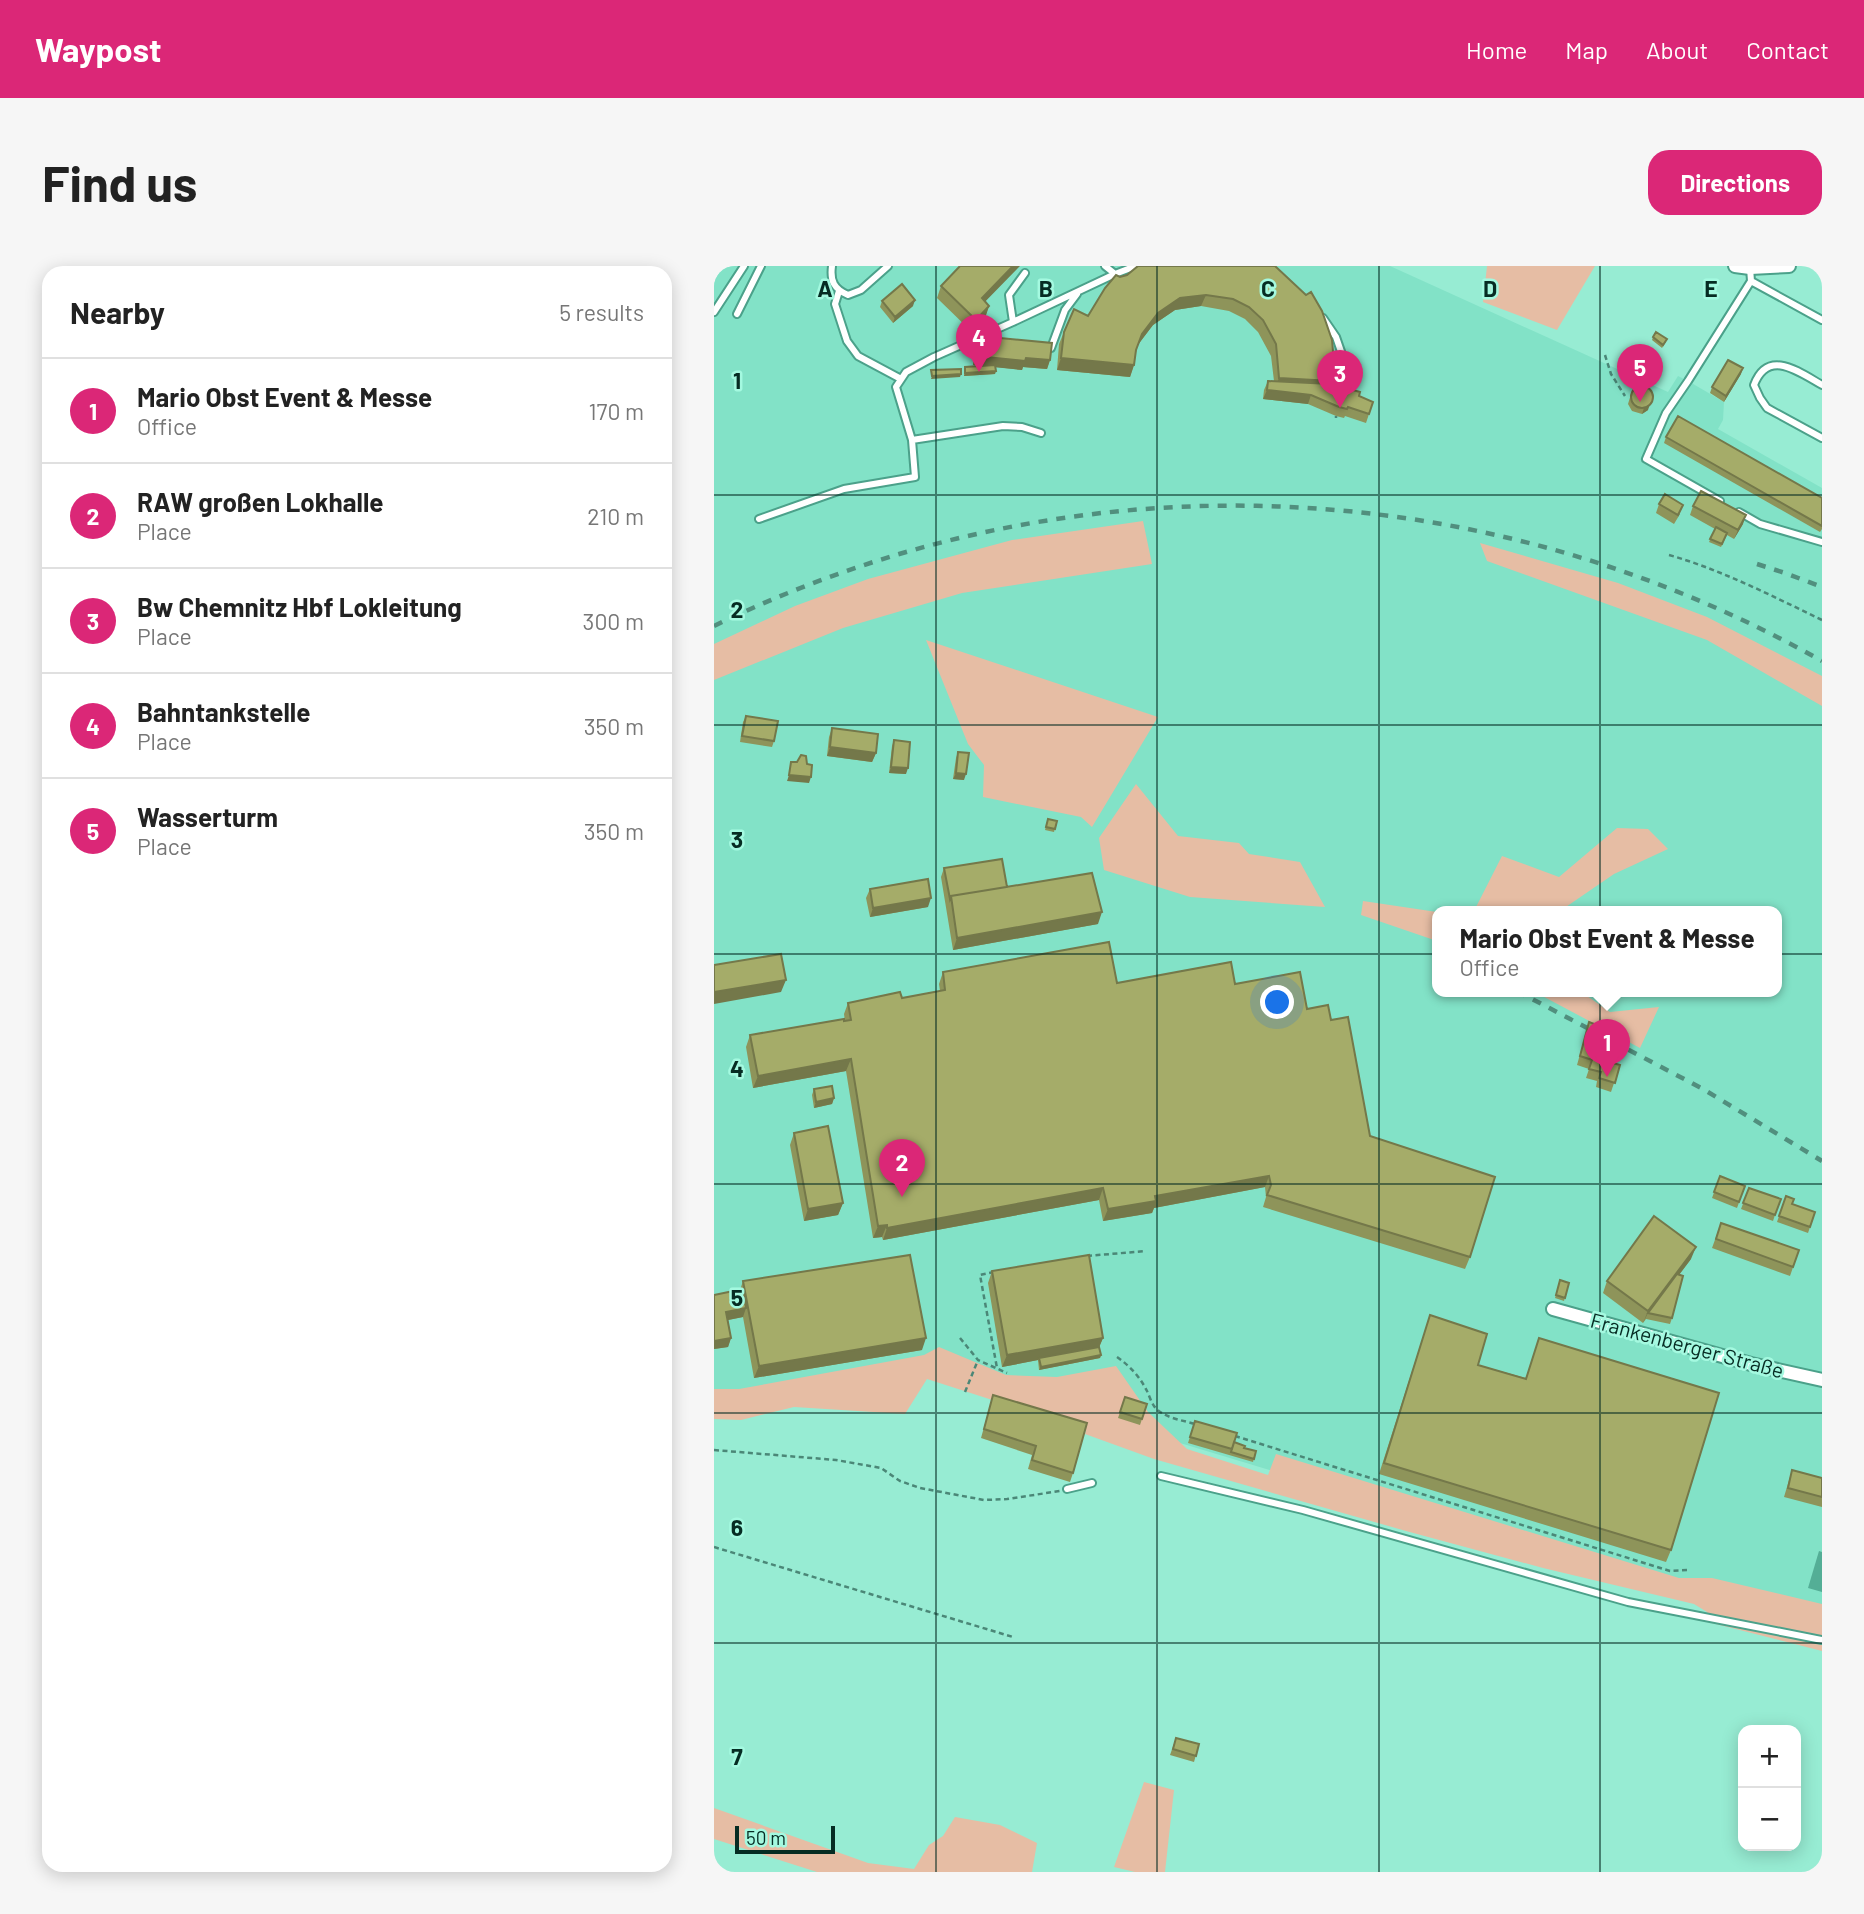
<!DOCTYPE html>
<meta charset="utf-8">
<style>
:root{--surface:#fff;--page:#f6f6f6;--text:#222;--muted:#767676;--line:#e0e0e0;--accent:#db2777}
body{margin:0;font-family:Barlow,sans-serif;background:var(--page);color:var(--text)}
.controls{position:absolute;right:21px;bottom:21px;display:grid;overflow:hidden;border-radius:14px;box-shadow:0 4px 18px #0003}
.controls button{width:63px;height:63px;display:grid;place-items:center;padding:0;border:0;border-bottom:2px solid var(--line);background:var(--surface);color:var(--text);font:35px sans-serif}
.scale{position:absolute;left:21px;bottom:18px;width:100px;box-sizing:border-box;padding-left:7px;border:4px solid #062c23;border-top:0;font-size:19px;line-height:24px;white-space:nowrap;color:#062c23;-webkit-text-stroke:5px #a4f9e0;paint-order:stroke}
.you{position:absolute;left:564px;top:737px;width:24px;height:24px;margin:-18px;border:5px solid #fff;border-radius:50%;background:#1a73e8;box-shadow:0 0 0 10px #1a73e833}
.badge{display:grid;place-items:center;width:46px;height:46px;border-radius:50%;background:var(--accent);color:#fff;font-size:23px;font-weight:700}
.pin{position:absolute;translate:-50% -58px;filter:drop-shadow(0 2px 4px #0008)}
.pin::after{content:'';position:absolute;top:37px;width:24px;height:21px;background:inherit;clip-path:polygon(0 0,100% 0,50% 100%)}
.popup{position:absolute;left:718px;top:640px;width:350px;height:91px;box-sizing:border-box;display:grid;place-content:center;border-radius:14px;background:var(--surface);filter:drop-shadow(0 2px 5px #0005);font-size:23px;white-space:nowrap;color:var(--muted)}
.popup b{font-size:26px;color:var(--text)}
.popup::after{content:'';position:absolute;left:50%;top:100%;margin-left:-14px;border:14px solid transparent;border-top-color:var(--surface)}
.list{margin:0;padding:0;list-style:none}
h2{display:flex;justify-content:space-between;align-items:center;height:91px;margin:0;padding:0 28px;font-size:30px}
h2 small{font-size:23px;font-weight:400;color:var(--muted)}
.list li{display:grid;grid-template-columns:46px 1fr auto;gap:21px;align-items:center;box-sizing:border-box;height:105px;padding:0 28px;border-top:2px solid var(--line)}
.list b{display:block;font-size:26px;white-space:nowrap}
.list p{margin:0;font-size:23px;white-space:nowrap;color:var(--muted)}
.list em{font-size:23px;font-style:normal;color:var(--muted)}
.map{position:relative;flex:none;width:1108px;height:1606px;overflow:hidden;border-radius:21px}
header{display:flex;align-items:center;gap:42px;box-sizing:border-box;height:98px;padding:0 35px;background:var(--accent);color:#fff}
header strong{font-size:33px}
nav{display:flex;gap:38px;margin-inline-start:auto;font-size:24px}
.intro{display:flex;align-items:center;justify-content:space-between;box-sizing:border-box;height:168px;padding:0 42px}
h1{margin:0;font-size:49px}
.button{padding:18px 32px;border-radius:21px;background:var(--accent);color:#fff;font-size:24px;font-weight:700}
main{display:flex;gap:42px;padding:0 42px}
aside{flex:1;background:var(--surface);border-radius:21px;box-shadow:0 4px 18px #0003}
.map>svg:first-child{display:block}
</style>
<header>
<strong>Waypost</strong>
<nav><a>Home</a><a>Map</a><a>About</a><a>Contact</a></nav>
</header>
<div class="intro"><h1>Find us</h1><a class="button">Directions</a></div>
<main>
<aside>
<h2>Nearby<small>5 results</small></h2>
<ul class="list">
<li><span class="badge">1</span><div><b>Mario Obst Event &amp; Messe</b><p>Office</p></div><em>170 m</em></li>
<li><span class="badge">2</span><div><b>RAW großen Lokhalle</b><p>Place</p></div><em>210 m</em></li>
<li><span class="badge">3</span><div><b>Bw Chemnitz Hbf Lokleitung</b><p>Place</p></div><em>300 m</em></li>
<li><span class="badge">4</span><div><b>Bahntankstelle</b><p>Place</p></div><em>350 m</em></li>
<li><span class="badge">5</span><div><b>Wasserturm</b><p>Place</p></div><em>350 m</em></li>
</ul>
</aside>
<div class="map">
<svg width="1108" height="1606" viewBox="0 0 1108 1606">
<rect width="100%" height="100%" fill="#97ecd3"/>
<path fill="#82e2c7" fill-rule="evenodd" d="M0 0H676L954 126 964 110 974 115 1010 136 1009 154 1004 163 1108 222V1351L569 1208 231 1106 0 1131ZM723 645H1063V725H723Z"/>
<path fill="#e6bda4" d="M773 0H881L843 64 769 36Z
M429 255 438 298 248 327 129 362 0 414V378L81 340 154 313 298 274Z
M766 277 904 317 993 351 1108 410V440L993 374 773 295Z
M212 374 444 451 378 561 367 551 269 531 270 499 254 478Z
M422 518 464 570 525 577 535 588 586 596 611 641 476 631 390 604 385 572Z
M903 562 934 563 954 583 900 608 846 645H760L788 590 845 611Z
M649 635 723 646V675L647 649Z
M819 725H866L896 746 945 741 926 782Z
M225 1081 292 1109 343 1111 402 1100 434 1146 473 1183 554 1209 562 1188 965 1312H998L1108 1338V1385L994 1356 993 1346 980 1338 829 1302 692 1265 440 1193 371 1168 372 1164 213 1113 191 1148 80 1141 27 1154 0 1153V1123H25L210 1089Z
M430 1516 460 1524 451 1606H421L400 1601Z
M0 1542 154 1597 200 1603 215 1579 229 1570 241 1551 286 1559 323 1577 318 1606H103L0 1573Z"/>
<path fill="#54ae96" d="M1105 1285 1108 1286V1326L1094 1322Z"/>
<g fill="none" stroke-linecap="round" stroke-linejoin="round">
<defs>
<path id="lane" d="M118 0C116 15 120 23 134 29L147 24 174 0
M391 0 401 8
M1036 2 1037 15 1108 54
M125 25 121 38 133 75 144 90 187 113
M0 46 30 0
M23 48 47 0
M609 52 622 71 632 100 631 123
M299 56 295 29 311 7
M331 81 337 82 351 44 363 28
M1108 119C1085 106 1054 82 1040 119L1046 132 1053 142 1108 172
M198 174 182 121 192 106 220 91 299 56 401 8 422 0
M1006 235 932 193 952 147 974 115 1037 15
M1025 246 1046 258 1108 276
M45 253 130 223 201 211 198 174 289 160 308 161 327 167
M447 1210 589 1244 914 1336 1108 1374
M353 1223 378 1217"/>
<path id="street" d="M1021 0 1036 2 1075 0
M839 1043 1037 1098 1108 1114"/>
</defs>
<use href="#lane" stroke="#4ba18a" stroke-width="10"/>
<use href="#street" stroke="#4ba18a" stroke-width="16"/>
<path stroke="#4b8777" stroke-width="2.5" stroke-dasharray="5 3.5" stroke-linecap="butt" d="M891 89 897 108 911 130
M622 152V150
M955 289C1008 304 1058 330 1108 354
M373 990 432 985
M280 1006 266 1009 283 1102
M246 1072 264 1094 293 1107
M403 1091C416 1100 426 1111 433 1125 435 1129 437 1136 440 1140 449 1152 468 1154 481 1158
M251 1126 264 1094
M521 1170 956 1305 974 1304
M0 1184 122 1194 167 1202 186 1215 206 1222 270 1234 293 1233 346 1225
M0 1281 299 1371"/>
<use href="#lane" stroke="#fff" stroke-width="6"/>
<use href="#street" stroke="#fff" stroke-width="12"/>
<path stroke="#518f7e" stroke-width="4.5" stroke-dasharray="9 9" stroke-linecap="butt" d="M1043 298 1071 307 1108 321
M0 360C355 187 765 202 1108 395
M803 725 989 823 1108 895"/>
</g>
<path fill="#8e945a" d="M561 0 617 118 635 123 645 130 659 136 652 157 631 150 630 152 622 150 594 138 549 133 550 124 554 115H560L557 90 544 66 531 53 515 45 487 40 461 44 439 59 423 80 420 99 416 111 343 104 345 78 350 66 374 50 406 11Z
M227 20 271 36 275 40 271 52 258 66 223 32Z
M168 35 199 40 179 57 166 41Z
M265 70 336 94 333 103 309 101 308 104 282 101 281 108 250 110 251 101 270 100 259 99 261 79Z
M939 71 952 76 948 82 938 74Z
M1027 108 1010 136 996 127 998 121Z
M918 125 934 144 928 148 918 145 914 138Z
M952 171 1108 232V263L1106 266 950 177Z
M945 238 966 248 960 258 942 247Z
M979 240 1029 258 1020 273 1013 269 1007 281 995 276 1001 263 976 249Z
M32 450 60 475 58 481 26 476 29 456Z
M118 462 162 487 158 496 113 490 115 471Z
M180 474 192 508 175 507 178 480Z
M244 486 250 514 239 513 242 492Z
M343 555 340 566 331 564 333 556Z
M230 602 293 621 384 658 239 684 227 611Z
M156 623 214 641 156 651 152 632Z
M229 706 403 717 521 718 593 743 617 754 656 870 756 991 751 1003 549 941 552 931 551 921 440 942 438 947 389 955 385 934 169 974 168 971 159 972 132 805 39 822 32 781 36 769 131 755 130 748 134 737 188 732 226 725 225 718Z
M875 756 884 795 906 799 897 826 882 821 883 815 872 812 875 803 863 799Z
M100 823 120 832 118 838 100 842 98 829Z
M80 867 129 937 124 949 90 955 76 879Z
M1006 910 1031 920 1023 942 998 932Z
M1035 922 1061 949 1059 955 1027 943Z
M1072 930 1078 938 1101 946 1094 967 1063 956Z
M1007 957 1085 984 1076 1010 998 982Z
M977 993 965 1009 958 1052 956 1058 932 1053 929 1057 889 1027 893 1015Z
M278 1005 389 1072 385 1081 387 1089 386 1092 325 1104 324 1094 288 1101 274 1017Z
M846 1014 855 1017 850 1035 841 1032Z
M29 1015 208 1084 40 1112 29 1051 14 1054 17 1072 14 1081 0 1083V1029L26 1024Z
M716 1049 764 1099 812 1112 825 1072 957 1284 952 1296 665 1208Z
M279 1129 359 1207 356 1216 314 1203 318 1189 267 1172Z
M411 1131 433 1138 426 1159 404 1152Z
M481 1155 530 1182 542 1185 539 1196 474 1177Z
M1078 1204 1108 1212V1241L1070 1231Z
M462 1472 485 1478 480 1496 456 1489Z"/>
<path fill="#74784a" d="M299 0H306L263 44 268 32Z
M492 29 487 40 461 44 439 59 423 80 428 68 444 47 466 32Z
M201 34 199 40 179 57 181 51Z
M275 40 271 52 258 66 262 54Z
M262 90 312 92 336 94 333 103 309 101 308 104 259 99Z
M347 92 420 99 416 111 343 104Z
M1029 102 1027 108 1010 136 1012 130Z
M282 105 281 108 250 110 251 107Z
M247 108 246 111 217 113 218 110Z
M565 112 618 115 613 127 560 123Z
M553 124 597 129 594 138 549 133Z
M936 138 934 144 928 148 930 142Z
M1032 249 1029 258 1020 273 1024 264Z
M116 481 162 487 158 496 113 490Z
M177 501 194 502 192 508 175 507Z
M242 507 252 508 250 514 239 513Z
M75 509 97 511 95 517 73 515Z
M217 632 214 641 156 651 159 642Z
M388 646 384 658 239 684 243 672Z
M72 714 67 726 0 738V726Z
M137 793 132 805 39 822 44 810Z
M120 832 118 838 100 842 102 836Z
M555 910 551 921 440 942 438 947 389 955 394 943 441 930Z
M389 922 385 934 169 974 173 962Z
M129 937 124 949 90 955 94 943Z
M173 959 168 971 159 972 164 960Z
M982 981 977 993 936 1047H934L929 1057 934 1045Z
M32 1042 29 1051 9 1055 12 1046Z
M17 1072 14 1081 0 1083V1075Z
M212 1072 208 1084 40 1112 45 1100Z
M389 1072 384 1084 325 1092 324 1094 288 1101 293 1089Z
M387 1089 386 1092 325 1104 327 1101Z"/>
<path fill="#a5ac69" stroke="#74784a" stroke-width="2" d="M246 0H299L268 32 275 40 262 54 227 20Z
M424 0H561L592 29 597 26 608 45 618 74 620 97 618 115 565 112 562 78 549 54 535 41 519 33 492 29 466 32 444 47 428 68 422 84 420 99 347 92 350 66 360 43 374 50 391 22 402 9 406 11 413 9Z
M188 18 201 34 181 51 168 35Z
M942 66 953 73 949 79 939 71Z
M265 70 338 77 336 94 312 92 311 95 262 90Z
M1014 94 1029 102 1012 130 998 121Z
M281 99 282 105 251 107V101Z
M247 103V108L218 110 217 104Z
M554 115 617 118 627 120 629 115 636 117 635 123 646 126 645 130 659 136 655 148 634 141 633 143 625 141 597 129 553 124Z
M917 131a11 11 0 1 1 22 0a11 11 0 1 1-22 0Z
M964 150 1108 232V260L952 171Z
M987 225 1032 249 1024 264 979 240Z
M951 228 969 239 964 249 945 238Z
M1002 261 1013 267 1008 278 996 273Z
M32 450 64 455 60 475 28 470Z
M118 462 164 468 162 487 116 481Z
M180 474 196 476 194 502 177 501Z
M244 486 255 487 252 508 242 507Z
M87 489 92 490 93 498 98 499 97 511 75 509 77 496H83Z
M334 553 343 555 341 563 332 561Z
M288 593 293 621 237 630 236 633 230 602Z
M378 607 388 646 243 672 237 630Z
M214 613 217 632 159 642 156 623Z
M395 676 403 717 517 696 521 718 586 706 593 743 614 739 617 754 634 751 656 870 781 911 756 991 553 929 557 919 555 910 441 930 442 935 394 943 389 922 173 962V959L164 960 137 793 44 810 36 769 130 753V755L137 754 134 737 186 726 188 732 231 724 229 706Z
M67 688 72 714 0 726V699Z
M875 756 893 763 884 795 887 796 888 794 906 799 901 817 885 812 887 806 875 803 878 794 866 790Z
M118 820 120 832 102 836 100 823Z
M114 860 129 937 94 943 80 867Z
M1006 910 1031 920 1025 936 1000 926Z
M1035 922 1067 933 1061 949 1029 937Z
M1072 930 1080 933 1078 938 1101 946 1096 961 1065 950Z
M940 950 982 981 934 1045 893 1015Z
M1007 957 1085 984 1079 1001 1002 973Z
M196 989 212 1072 45 1100 29 1015Z
M375 989 389 1072 293 1089 278 1005Z
M963 1008 969 1010 958 1052 934 1047Z
M846 1014 855 1017 851 1032 842 1029Z
M29 1023 32 1042 12 1046 17 1072 0 1075V1029Z
M716 1049 773 1068 764 1099 812 1113 825 1072 1005 1127 957 1284 670 1197Z
M385 1081 387 1089 327 1101 325 1092Z
M279 1129 373 1157 359 1207 318 1194 322 1180 270 1163Z
M411 1131 433 1138 428 1153 406 1146Z
M481 1155 523 1167 518 1183 476 1171Z
M520 1176 531 1180 530 1182 542 1185 540 1193 517 1186Z
M1078 1204 1108 1212V1231L1074 1222Z
M462 1472 485 1478 482 1490 459 1483Z"/>
<path fill="none" stroke="#062c23" stroke-width="2" stroke-opacity="0.55" d="M222 0V1606M443 0V1606M665 0V1606M886 0V1606M0 229H1108M0 459H1108M0 688H1108M0 918H1108M0 1147H1108M0 1377H1108"/>
<g text-anchor="middle" stroke-width="5" stroke-linejoin="round" paint-order="stroke">
<g font-size="21" fill="#062c23" stroke="#a4f9e0">
<text transform="translate(973 1080) rotate(15)" y="7">Frankenberger Straße</text>
</g>
</g>
<g font-size="23" text-anchor="middle" font-weight="bold" fill="#062c23" stroke="#a4f9e0" stroke-width="5" stroke-linejoin="round" paint-order="stroke">
<text x="111" y="31">A</text>
<text x="332" y="31">B</text>
<text x="554" y="31">C</text>
<text x="776" y="31">D</text>
<text x="997" y="31">E</text>
<text x="23" y="123">1</text>
<text x="23" y="352">2</text>
<text x="23" y="582">3</text>
<text x="23" y="811">4</text>
<text x="23" y="1040">5</text>
<text x="23" y="1270">6</text>
<text x="23" y="1499">7</text>
</g>
</svg>
<div class="controls">
<button>+</button>
<button>−</button>
</div>
<div class="scale">50 m</div>
<div class="you"></div>
<div class="pin badge" style="left:893px;top:811px">1</div>
<div class="popup"><b>Mario Obst Event &amp; Messe</b>Office</div>
<div class="pin badge" style="left:188px;top:931px">2</div>
<div class="pin badge" style="left:626px;top:142px">3</div>
<div class="pin badge" style="left:265px;top:106px">4</div>
<div class="pin badge" style="left:926px;top:136px">5</div>
</div>
</main>
